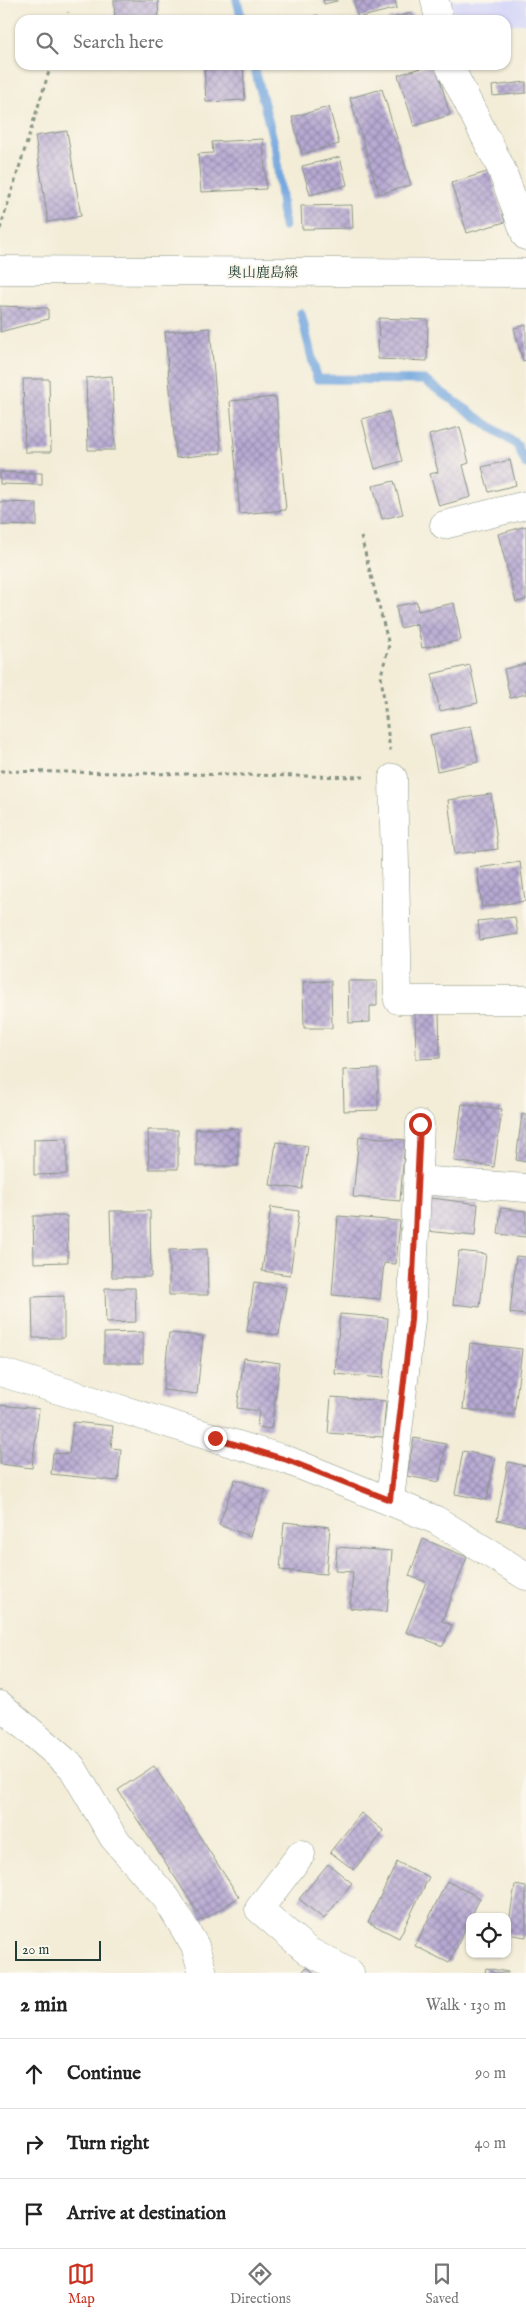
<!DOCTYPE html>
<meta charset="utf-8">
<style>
:root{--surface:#fff;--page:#f2f2f2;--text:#222;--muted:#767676;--line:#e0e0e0;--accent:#c8321e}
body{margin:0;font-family:"IM FELL English","Noto Serif JP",serif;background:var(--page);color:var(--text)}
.controls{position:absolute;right:15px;bottom:15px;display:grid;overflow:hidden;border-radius:10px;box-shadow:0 1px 4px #0004}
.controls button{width:45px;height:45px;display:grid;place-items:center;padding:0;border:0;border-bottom:1px solid var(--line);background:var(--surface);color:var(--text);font:25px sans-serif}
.scale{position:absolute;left:15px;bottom:12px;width:86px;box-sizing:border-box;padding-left:5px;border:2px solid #1f3d34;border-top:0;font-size:14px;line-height:18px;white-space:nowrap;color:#1f3d34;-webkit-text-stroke:4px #fbf7ec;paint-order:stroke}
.stop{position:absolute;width:15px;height:15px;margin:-11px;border:4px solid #c8321e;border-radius:50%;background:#fff}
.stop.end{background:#c8321e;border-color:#fff;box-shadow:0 1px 5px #0008}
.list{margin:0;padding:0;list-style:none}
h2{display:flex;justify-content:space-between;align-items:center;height:65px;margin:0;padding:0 20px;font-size:21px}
h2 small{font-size:16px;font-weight:400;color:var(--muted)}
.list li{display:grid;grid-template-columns:32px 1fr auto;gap:15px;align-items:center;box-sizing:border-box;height:70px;padding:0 20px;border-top:1px solid var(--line)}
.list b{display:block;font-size:19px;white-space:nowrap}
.list em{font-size:16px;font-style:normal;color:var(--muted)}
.icon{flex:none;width:28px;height:28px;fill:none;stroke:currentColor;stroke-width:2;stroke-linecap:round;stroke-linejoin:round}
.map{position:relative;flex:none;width:526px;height:1973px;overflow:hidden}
.search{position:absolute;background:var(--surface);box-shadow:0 1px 4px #0004;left:15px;right:15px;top:15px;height:55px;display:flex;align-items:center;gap:12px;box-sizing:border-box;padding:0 18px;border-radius:15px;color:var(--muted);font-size:19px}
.sheet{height:275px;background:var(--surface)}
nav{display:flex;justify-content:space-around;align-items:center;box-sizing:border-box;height:70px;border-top:1px solid var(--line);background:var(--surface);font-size:14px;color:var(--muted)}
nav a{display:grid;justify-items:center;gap:2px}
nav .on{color:var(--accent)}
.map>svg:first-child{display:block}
</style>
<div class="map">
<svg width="526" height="1973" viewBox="0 0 526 1973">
<defs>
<pattern id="building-cross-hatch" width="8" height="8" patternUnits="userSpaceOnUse" patternTransform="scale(1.25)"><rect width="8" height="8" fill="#b7a9d3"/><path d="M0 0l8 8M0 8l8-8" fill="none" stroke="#948bac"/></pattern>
</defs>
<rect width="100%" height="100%" fill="#fbf7ec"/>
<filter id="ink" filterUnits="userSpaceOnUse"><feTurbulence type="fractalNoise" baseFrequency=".02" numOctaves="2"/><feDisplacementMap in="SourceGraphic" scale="10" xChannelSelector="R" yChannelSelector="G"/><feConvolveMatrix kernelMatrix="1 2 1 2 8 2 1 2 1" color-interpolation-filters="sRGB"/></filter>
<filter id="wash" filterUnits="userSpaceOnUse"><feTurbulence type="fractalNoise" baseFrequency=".0096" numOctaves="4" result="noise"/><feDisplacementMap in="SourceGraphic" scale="20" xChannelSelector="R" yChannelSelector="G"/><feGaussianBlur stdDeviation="1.12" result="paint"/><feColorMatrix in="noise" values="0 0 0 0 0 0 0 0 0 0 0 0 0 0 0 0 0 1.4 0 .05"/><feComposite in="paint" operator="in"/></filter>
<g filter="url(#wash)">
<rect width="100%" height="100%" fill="#f3edd8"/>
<path fill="#d6d7f8" d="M450 0H526V23L506 25V20H455Z"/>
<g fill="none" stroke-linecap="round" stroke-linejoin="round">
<path stroke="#71a5de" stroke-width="9" d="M237 0 242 20
M254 65 276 151 284 226
M301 313 317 379 424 380 517 445 526 464"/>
</g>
<g id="blocks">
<path fill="url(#building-cross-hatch)" d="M114 0H158L159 20H115Z
M323 0H337V1L324 4Z
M362 0H395L397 8 358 18 354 2Z
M412 13 414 20H388V19Z
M318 15 319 20H303V19Z
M204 65H243L245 100 206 102Z
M430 65H436L450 115 414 126 398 75Z
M526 82V93L493 96 492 86Z
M382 89 411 185 379 194 350 98Z
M329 107 339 144 302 154 292 117Z
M67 131 81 216 48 222 35 136Z
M263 139 266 189 201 192 198 154 213 153 212 142Z
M340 157 347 185 310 195 302 166Z
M490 171 505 222 467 233 451 183Z
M352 205 353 228 302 229 301 206Z
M0 306 48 308V319L0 332Z
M379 318 428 320 427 361 378 359Z
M526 325V360L523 361 514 328Z
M210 328 221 453 176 458 165 332Z
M112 376 115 450H88L86 378Z
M23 379H49L51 452H25Z
M276 397 286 510 240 514 230 401Z
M389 412 402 461 375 469 362 419Z
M460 427 469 463 463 465 471 497 439 506 430 474 438 472 429 435Z
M510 460 516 485 489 492 482 467Z
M0 472 42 473V485L0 484Z
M394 481 403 514 382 519 373 486Z
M0 502 37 503V526L0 525Z
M526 526V600L516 602 498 534Z
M417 602 418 611 454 603 461 640 422 648 417 624 400 628 396 606Z
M526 664V694L510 698 504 669Z
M470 665 478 703 440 711 432 674Z
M471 726 478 762 437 771 430 735Z
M491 794 498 849 455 854 448 800Z
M520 862 525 901 482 907 477 868Z
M515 917 518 934 480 940 478 921Z
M331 981 332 1028H304L303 982Z
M348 981H377V1006H370V1022L349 1023Z
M415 1012H439L440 1058 416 1059Z
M378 1069V1110L344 1111 343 1070Z
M462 1104 502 1109 494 1167 454 1161Z
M522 1114 526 1115V1162L516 1160Z
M238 1128V1166H196V1129Z
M148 1130H178V1169H149Z
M359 1136 405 1140 400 1201 353 1197Z
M67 1138V1174L34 1175V1139Z
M276 1142 308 1146 302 1189 270 1185Z
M431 1198 478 1204 475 1236 427 1231Z
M271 1207 299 1211 290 1275 262 1271Z
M501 1208 526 1211V1237L498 1234Z
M110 1211H150L151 1277H112Z
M33 1216H67L68 1262 34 1263Z
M338 1216 400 1221 396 1264 384 1263 380 1299 332 1295Z
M207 1249 208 1295H169V1250Z
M459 1251 486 1254 480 1307 453 1304Z
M516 1256 526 1257V1315L510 1313Z
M254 1282 286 1287 279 1335 247 1331Z
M105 1288H135L136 1322 106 1323Z
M64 1296V1338H33L32 1297Z
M340 1314 388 1318 383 1378 335 1374Z
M143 1332V1363H104V1333Z
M169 1333 203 1336 197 1394 163 1390Z
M470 1343 522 1349 514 1415 463 1409Z
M244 1358 280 1363 271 1429 257 1427 259 1411 237 1408Z
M331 1397 386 1401 383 1437 328 1433Z
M0 1405 39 1409 32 1468 0 1464Z
M73 1422 113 1426 111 1448 121 1449 118 1481 51 1474 53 1453 69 1454Z
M414 1438 446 1444 439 1482 407 1476Z
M463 1451 495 1458 487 1500 455 1494Z
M508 1462 526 1466V1526L497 1520Z
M235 1479 266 1490 250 1536 219 1525Z
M284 1522 330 1527 326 1574 280 1570Z
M423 1539 467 1557 442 1621 452 1625 443 1646 406 1632 426 1582 409 1576Z
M337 1547 392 1551 387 1612 350 1608 353 1572 335 1571Z
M154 1766 239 1897 203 1920 118 1790Z
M361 1813 384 1831 354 1870 330 1852Z
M397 1862 429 1877 399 1938 368 1922Z
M328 1864 352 1883 324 1919 299 1899Z
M447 1881 480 1898 449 1963 415 1946Z
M515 1885 526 1887V1937L507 1934Z
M307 1967 314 1973H301Z
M486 1968 508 1972V1973H485Z"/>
</g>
</g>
<g filter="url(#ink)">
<use href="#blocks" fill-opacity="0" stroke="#899586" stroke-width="1"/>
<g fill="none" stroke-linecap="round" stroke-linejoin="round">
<defs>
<path id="minor" d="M435 0 439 20
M449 65 501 168 526 236
M444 525 526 505
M393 778 398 1000H526
M418 1180 526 1188
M0 1372 287 1460 436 1520 526 1576
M390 1500 411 1320 420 1124
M0 1705 72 1767 113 1837 167 1899 195 1946 203 1973
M301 1854 259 1909 308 1951 350 1973"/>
<path id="major" d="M0 270 526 273"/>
</defs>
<use href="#minor" stroke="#899586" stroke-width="29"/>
<use href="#major" stroke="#899586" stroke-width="29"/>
<path stroke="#899586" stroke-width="3" stroke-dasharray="4 4" stroke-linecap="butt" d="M65 20 68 12
M0 229 51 65
M361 537 389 645 381 675 390 751
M0 771 364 777"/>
<use href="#minor" stroke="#fff" stroke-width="28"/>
<use href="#major" stroke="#fff" stroke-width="28"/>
</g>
</g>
<g fill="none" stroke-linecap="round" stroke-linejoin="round" filter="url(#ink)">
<path stroke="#c8321e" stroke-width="6" d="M215 1438 287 1460 390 1500 411 1320 420 1124"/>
</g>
<g text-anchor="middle" stroke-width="4" stroke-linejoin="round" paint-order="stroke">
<g font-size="14" fill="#1f3d34" stroke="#fbf7ec">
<text x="263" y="277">奥山鹿島線</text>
</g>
</g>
</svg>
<div class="controls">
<button><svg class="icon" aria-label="locate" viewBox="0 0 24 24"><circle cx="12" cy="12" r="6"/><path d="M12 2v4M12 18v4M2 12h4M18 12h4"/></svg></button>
</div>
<div class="scale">20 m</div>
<div class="stop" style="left:420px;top:1124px"></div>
<div class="stop end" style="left:215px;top:1438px"></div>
<div class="search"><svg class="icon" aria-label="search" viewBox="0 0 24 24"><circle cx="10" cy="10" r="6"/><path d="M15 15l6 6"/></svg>Search here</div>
</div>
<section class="sheet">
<h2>2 min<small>Walk · 130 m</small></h2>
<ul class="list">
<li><svg class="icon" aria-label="ahead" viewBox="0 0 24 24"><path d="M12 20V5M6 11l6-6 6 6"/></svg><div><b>Continue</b></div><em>90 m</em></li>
<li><svg class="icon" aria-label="right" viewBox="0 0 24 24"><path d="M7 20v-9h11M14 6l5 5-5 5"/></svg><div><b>Turn right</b></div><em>40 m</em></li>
<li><svg class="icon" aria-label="arrive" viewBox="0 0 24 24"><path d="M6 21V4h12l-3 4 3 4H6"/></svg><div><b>Arrive at destination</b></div></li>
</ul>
</section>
<nav>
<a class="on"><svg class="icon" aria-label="map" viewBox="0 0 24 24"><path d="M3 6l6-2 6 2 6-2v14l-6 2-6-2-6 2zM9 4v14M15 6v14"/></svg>Map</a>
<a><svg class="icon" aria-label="directions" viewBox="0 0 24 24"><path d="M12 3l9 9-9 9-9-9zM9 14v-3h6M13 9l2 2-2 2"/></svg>Directions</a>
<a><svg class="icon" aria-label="saved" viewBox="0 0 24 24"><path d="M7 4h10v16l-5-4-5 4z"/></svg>Saved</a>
</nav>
